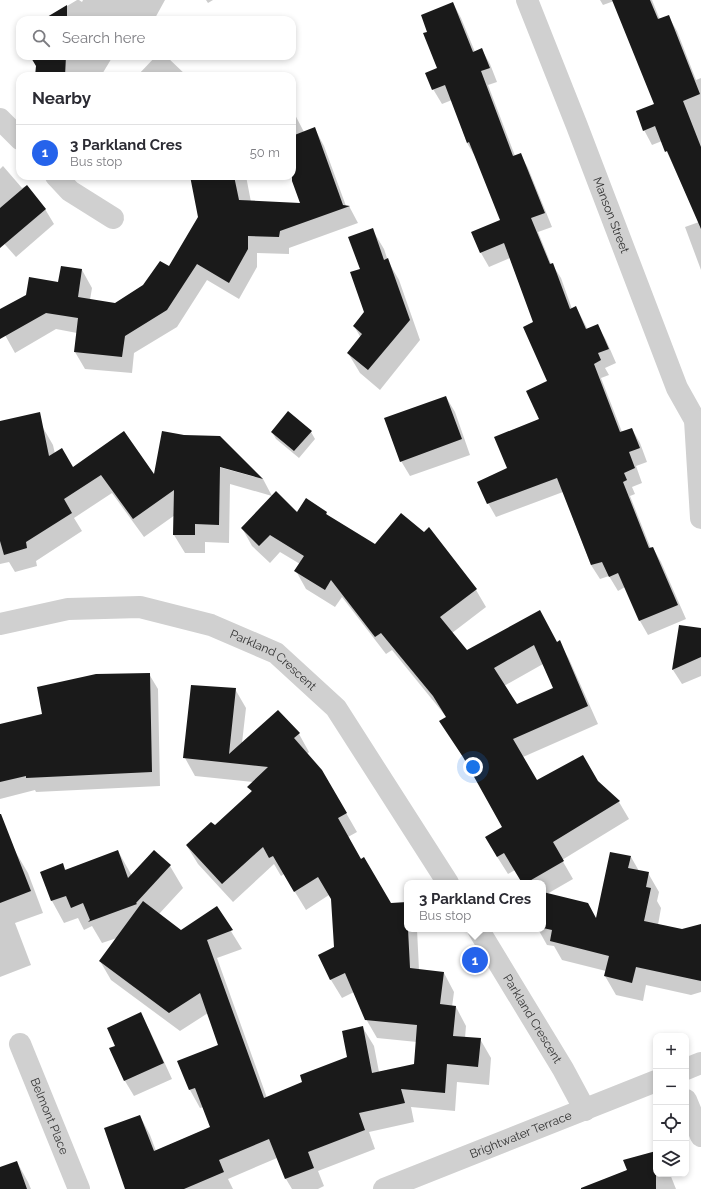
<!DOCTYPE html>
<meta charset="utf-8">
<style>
:root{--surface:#fff;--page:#f7f7f7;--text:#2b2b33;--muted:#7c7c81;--line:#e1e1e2;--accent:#2563eb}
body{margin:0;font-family:Raleway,sans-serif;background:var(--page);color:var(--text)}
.controls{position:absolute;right:12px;bottom:12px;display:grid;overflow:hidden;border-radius:8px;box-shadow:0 2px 6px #0003}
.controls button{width:36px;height:36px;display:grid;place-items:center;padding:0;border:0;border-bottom:1px solid var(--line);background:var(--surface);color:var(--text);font:20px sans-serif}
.you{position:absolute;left:473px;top:767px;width:14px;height:14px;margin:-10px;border:3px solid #fff;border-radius:50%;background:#1a73e8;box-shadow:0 0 0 6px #1a73e833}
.badge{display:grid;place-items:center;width:26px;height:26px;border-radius:50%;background:var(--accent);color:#fff;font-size:13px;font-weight:700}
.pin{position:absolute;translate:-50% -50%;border:2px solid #fff;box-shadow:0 1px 4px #0006}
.popup{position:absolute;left:404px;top:880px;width:142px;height:52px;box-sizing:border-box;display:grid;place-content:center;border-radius:8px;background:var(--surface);filter:drop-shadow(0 1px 3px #0005);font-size:13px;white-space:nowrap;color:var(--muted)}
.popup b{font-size:15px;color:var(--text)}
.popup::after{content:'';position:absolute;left:50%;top:100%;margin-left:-8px;border:8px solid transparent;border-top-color:var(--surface)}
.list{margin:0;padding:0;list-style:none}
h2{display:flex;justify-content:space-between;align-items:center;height:52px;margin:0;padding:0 16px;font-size:17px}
h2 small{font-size:13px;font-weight:400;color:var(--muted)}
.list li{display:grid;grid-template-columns:26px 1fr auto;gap:12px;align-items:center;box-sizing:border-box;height:56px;padding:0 16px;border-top:1px solid var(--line)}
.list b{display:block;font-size:15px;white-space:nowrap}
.list p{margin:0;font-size:13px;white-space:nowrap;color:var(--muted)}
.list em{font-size:13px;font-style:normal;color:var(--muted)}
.icon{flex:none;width:22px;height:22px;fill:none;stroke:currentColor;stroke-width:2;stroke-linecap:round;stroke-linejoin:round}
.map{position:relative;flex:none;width:701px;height:1189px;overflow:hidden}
.search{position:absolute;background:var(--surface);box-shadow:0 2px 6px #0003;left:16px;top:16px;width:280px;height:44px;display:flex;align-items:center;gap:10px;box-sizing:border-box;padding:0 14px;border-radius:12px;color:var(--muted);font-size:15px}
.panel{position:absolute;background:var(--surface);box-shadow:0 2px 6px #0003;left:16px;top:72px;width:280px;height:108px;border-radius:12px}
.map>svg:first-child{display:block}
</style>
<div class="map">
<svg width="701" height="1189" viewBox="0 0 701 1189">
<rect width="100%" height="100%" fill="#fff"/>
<path fill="#0003" fill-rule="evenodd" d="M77 0H79L82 2 83 0H165L154 20H44Z
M206 0H213L208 3Z
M600 0H652L660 20 668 16 677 31 696 80 701 78V270L685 227 699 222 662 141 652 145 644 130 655 105 614 1 603 5Z
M453 3 461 18 475 52 482 50 490 64 497 82 488 85 515 156 520 154 528 168 552 227 538 232 551 264H552L561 278 572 309 576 307 588 330 598 326 606 340 616 363 605 368 609 375 601 378 622 432 632 429 640 443 647 462 636 466 642 483 632 487 635 494 630 496 651 549 653 548 661 562 686 619 648 635 640 621 625 587 618 591 609 576 600 579 591 565 563 492 496 517 488 503 508 469 541 420 549 382 534 323 510 258 489 267 481 253 502 221 476 158 467 143 452 100 442 104 433 89 438 69 428 32Z
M31 56H113L101 76H36L37 66Z
M156 56H166L187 76H137Z
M292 109 304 132 315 129 324 146 346 206H349L358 223 289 248V254L257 253V267L239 299 207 280 177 327 134 353 132 373 85 369 75 352 77 333 56 329 15 353 0 326V310L59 283 62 267 82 270 92 288 90 300 115 304 170 268 199 217 191 176H246L251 202 301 204 291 176Z
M3 166 22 188 26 186 45 209 54 224 16 257 0 239V169Z
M372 229 384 249 388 261 399 280 420 340 380 390 360 373 348 353 361 338 354 326 366 312 361 269Z
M446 397 455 412 470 455 410 476 401 461Z
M42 426 53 445 55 454 73 468 155 476 184 436 220 437 263 479 272 496 230 484 229 543 205 542V553H185L174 535 175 515 144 537 112 493 74 518 82 531 36 561 37 566 15 572 9 562 0 564V439ZM216 464 252 475 255 477 215 466Z
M272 432H311L315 439 299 458 276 439Z
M326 512 328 517 375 546 424 533 429 529 476 590 486 607 452 633 467 651 540 611 557 643 559 642 569 659 598 724 523 757 536 781 598 783 619 802 629 819 562 860 573 879 547 894 597 920 631 857 639 871 648 873 659 892 657 901 661 908 658 925 682 930 701 925V992L691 995 646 985 643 1001 616 995 605 976 606 971 562 960 554 946 547 945 538 929H543V883H523L515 870 508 874 496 855 503 828 471 770 441 721 447 718 444 714 392 650 386 654 342 597 335 607 306 589 296 571 300 564 280 552 270 563 252 546 242 528 297 514ZM543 664 554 689 516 705 504 686Z
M680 626 701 629V676L682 684 673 670Z
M149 674 158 689 160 786 36 792 35 790 0 799V725L44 714Z
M235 689 246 708 242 743 299 734 309 752 307 754 322 771 357 832 348 837 361 860 390 904 407 905V929H417L419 970 444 973 454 992 452 1007H456L466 1026 465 1038 480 1039 491 1058 489 1085 457 1082 455 1111 411 1107 414 1122 369 1132 375 1149 318 1171 324 1186 318 1189H292L286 1179 277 1158 228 1179 233 1189H127L140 1116 150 1135 156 1151 211 1127 204 1107 200 1108 190 1090 179 1062 220 1045 208 1013 180 1031 111 980 100 961 117 938 102 943 92 926 84 930 78 918 64 923 52 901 41 872 62 864 66 870 118 851 132 876 170 866 183 888 159 914 181 931 216 907 242 949 217 958 267 1098 303 1083 348 1058 363 1028 374 1046 379 1072 415 1065 417 1042 377 1038 366 1019 354 992 342 998 331 980 319 955 335 947 332 900 329 895 306 910 284 874 281 876 274 864 233 902 198 864 187 846 215 827 252 793 249 787 253 782 195 776 185 758Z
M15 851 28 873 43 913 15 923 31 965 0 977V857Z
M140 1014 149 1029 172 1079 134 1096 125 1081Z
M656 1152V1174H670L676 1189H581L628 1170Z
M17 1162 28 1182 31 1189H0V1168Z"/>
<path fill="#1a1a1a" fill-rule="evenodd" d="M612 0H650L658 19 669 15 700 94 683 101 701 147V229L667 151 665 152 655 126 643 131 636 111 654 104Z
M453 2 473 52 482 48 490 68 481 71 513 156 521 153 545 213 531 218 550 264 553 263 570 309 576 306 586 329 598 324 609 349 598 353 601 360 594 364 620 432 632 428 640 448 629 452 635 468 624 473 627 480 623 482 649 548 653 547 678 605 639 621 618 573 609 577 602 562 591 565 557 478 487 504 477 482 507 468 494 437 539 419 526 391 547 381 523 327 533 322 504 243 480 253 471 232 500 220 469 142 467 143 445 85 432 90 425 73 437 68 423 33 427 32 421 15Z
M67 5V20H42Z
M30 56H66L65 76H35L36 66Z
M315 127 343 205 350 206 280 231 279 237 248 236V249L229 283 197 264 167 310 125 336 122 357 74 352 78 318 46 313 0 339V309L26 295 29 277 58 282 61 266 82 269 78 297 115 303 143 285 160 261 169 266 198 217 190 176H234L239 200 300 203 292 181V136Z
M27 185 46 209 0 248V208Z
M373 228 384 260 388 258 410 320 368 370 347 353 362 334 353 326 364 312 350 272 360 269 348 237Z
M446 396 462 439 400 462 384 418Z
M288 411 312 431 294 451 271 432Z
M40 412 49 456 62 448 73 467 124 431 154 474 162 431 184 435 220 436 263 479 220 467 219 525 195 524V535H173L174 490 133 519 101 475 64 499 72 513 26 542 27 548 4 555 0 541V421Z
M276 491 297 512 306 498 327 512 326 514 375 544 401 513 424 532 429 527 477 589 440 617 467 650 540 610 557 642 560 640 588 706 513 739 537 780 583 755 598 781 620 801 553 842 564 861 526 883H522L504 853 497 857 485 837 502 827 463 757 439 721 446 717 433 696 381 633 375 637 331 580 325 590 294 571 304 556 270 535 259 546 241 528ZM534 645 553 688 517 704 494 668Z
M679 625 701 628V657L672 670Z
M150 673 152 772 26 778V776L0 782V724L42 714 37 687 96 674Z
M191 685 236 688 229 754 278 710 300 733 294 738 322 770 347 813 338 818 361 859 364 857 391 903 407 902V929H408L410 968 444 972 440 1004 456 1006 453 1036 481 1038 478 1067 447 1064 445 1093 401 1089 405 1103 359 1113 365 1130 308 1152 314 1168 285 1179 269 1139 219 1160 224 1172 184 1189H125L104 1128 140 1115 154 1151 210 1127 195 1088 189 1090 177 1061 218 1045 200 993 169 1013 99 961 143 901 181 930 217 906 233 930 207 940 264 1098 302 1082 300 1075 347 1057 342 1031 363 1026 372 1073 414 1064 417 1025 365 1020 345 973 330 980 318 955 334 947 331 899 318 877 294 892 273 856 269 858 263 847 222 884 186 845 211 822 215 825 252 791 247 787 268 767 183 758Z
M0 814H1L31 891 0 903Z
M118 850 128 878 154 850 171 865 136 903 137 904 88 922 90 920 83 903 71 908 66 896 51 901 40 872 63 863 65 870Z
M610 852 631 856 628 868 649 872 646 887 651 888 644 921 682 929 701 924V981L636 967 632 983 604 976 609 956 550 941 552 930 543 928V892L588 903 596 918Z
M141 1012 164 1063 124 1081 109 1048 115 1046 107 1028Z
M656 1151V1189H581V1188L627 1170 623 1160Z
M17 1161 27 1189H0V1167Z"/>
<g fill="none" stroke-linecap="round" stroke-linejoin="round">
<g stroke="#d0d0d0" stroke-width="22">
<path id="s1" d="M527 0 577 126 677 388 695 420 701 427"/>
<path d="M0 119 20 139"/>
<path d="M56 176 70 191 113 218"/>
<path d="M695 420 701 518"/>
<path id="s2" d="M0 624 68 609 140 607 211 625 276 653 336 708 448 883"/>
<path id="s3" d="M478 929 563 1069 585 1110"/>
<path id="s4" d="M20 1044 79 1189"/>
<path d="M686 1069 701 1063"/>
<path d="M686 1100 701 1136"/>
<path id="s5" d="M384 1189 656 1081"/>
</g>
</g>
<g text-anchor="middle" stroke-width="4" stroke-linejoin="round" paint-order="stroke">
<g font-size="12" fill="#333" stroke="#fff">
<text dy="4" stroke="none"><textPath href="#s1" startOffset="231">Manson Street</textPath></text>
<text dy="4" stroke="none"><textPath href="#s2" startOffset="287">Parkland Crescent</textPath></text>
<text dy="4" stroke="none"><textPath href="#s3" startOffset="105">Parkland Crescent</textPath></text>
<text dy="4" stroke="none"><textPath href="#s4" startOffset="78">Belmont Place</textPath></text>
<text dy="4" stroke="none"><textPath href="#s5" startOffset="147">Brightwater Terrace</textPath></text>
</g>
</g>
</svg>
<div class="controls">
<button>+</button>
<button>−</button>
<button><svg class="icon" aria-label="locate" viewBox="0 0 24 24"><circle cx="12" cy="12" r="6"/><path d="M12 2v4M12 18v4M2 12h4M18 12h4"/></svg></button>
<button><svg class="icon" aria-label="layers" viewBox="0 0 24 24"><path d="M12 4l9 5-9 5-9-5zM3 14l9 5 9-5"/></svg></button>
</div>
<div class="you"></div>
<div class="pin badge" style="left:475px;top:960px">1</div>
<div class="popup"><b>3 Parkland Cres</b>Bus stop</div>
<div class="search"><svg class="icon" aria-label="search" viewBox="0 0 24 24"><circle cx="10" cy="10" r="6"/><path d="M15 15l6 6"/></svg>Search here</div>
<section class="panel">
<h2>Nearby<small></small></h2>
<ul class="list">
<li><span class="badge">1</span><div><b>3 Parkland Cres</b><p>Bus stop</p></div><em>50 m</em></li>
</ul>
</section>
</div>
